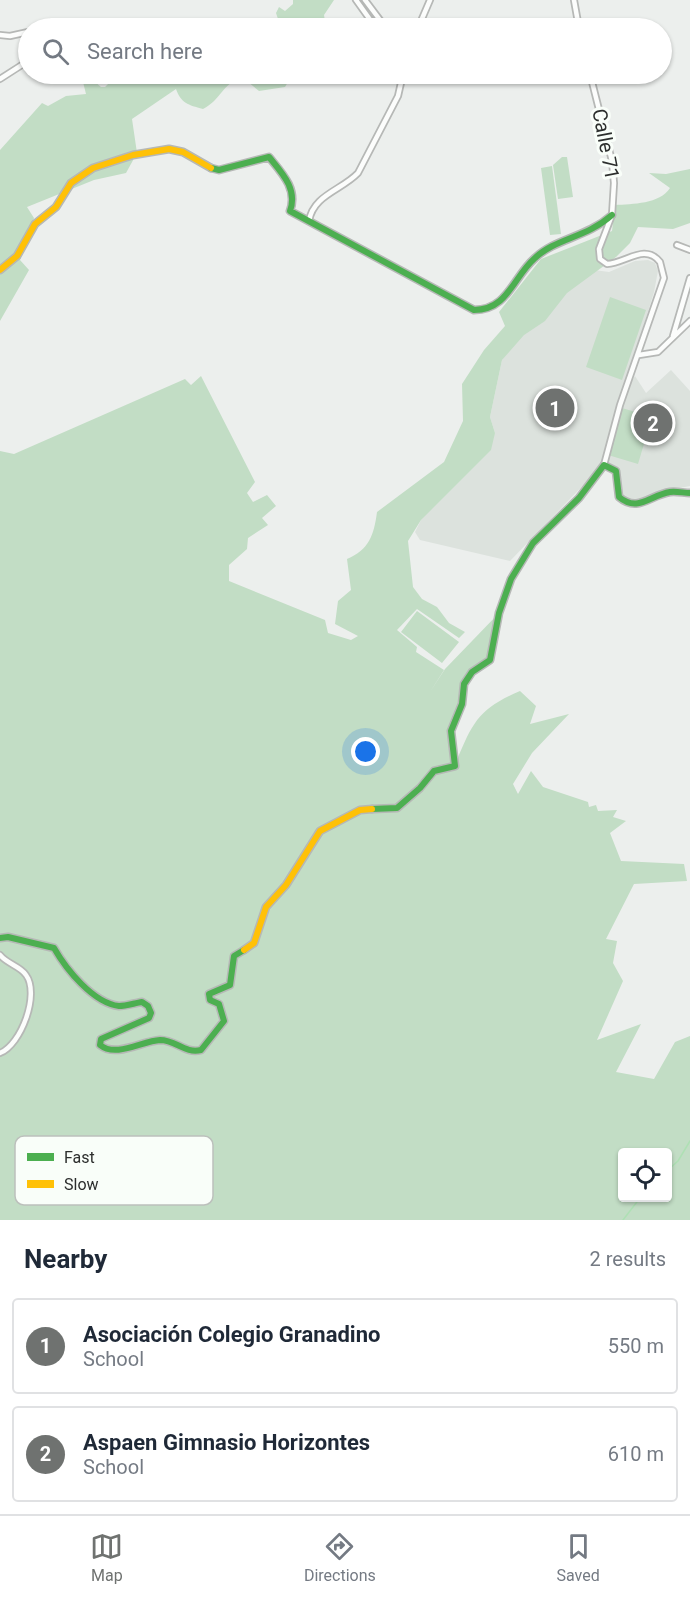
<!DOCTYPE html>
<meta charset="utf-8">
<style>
:root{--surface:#fff;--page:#f6f6f7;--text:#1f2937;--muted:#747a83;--line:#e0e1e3;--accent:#6f7270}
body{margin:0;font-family:Roboto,sans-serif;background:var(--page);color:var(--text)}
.controls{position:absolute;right:18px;bottom:18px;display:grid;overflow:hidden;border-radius:6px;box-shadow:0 2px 4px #0004}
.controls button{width:54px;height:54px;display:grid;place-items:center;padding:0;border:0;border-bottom:2px solid var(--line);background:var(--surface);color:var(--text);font:30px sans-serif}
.you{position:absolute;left:366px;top:752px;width:21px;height:21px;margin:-15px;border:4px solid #fff;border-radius:50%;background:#1a73e8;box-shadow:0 0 0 9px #1a73e833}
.badge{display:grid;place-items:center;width:39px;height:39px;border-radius:50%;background:var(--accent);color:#fff;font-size:20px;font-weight:700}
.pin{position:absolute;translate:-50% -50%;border:3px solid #fff;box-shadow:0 2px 6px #0006}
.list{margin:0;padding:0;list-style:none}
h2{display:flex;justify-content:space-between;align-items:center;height:78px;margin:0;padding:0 24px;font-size:26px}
h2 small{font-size:20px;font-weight:400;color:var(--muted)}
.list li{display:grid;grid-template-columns:39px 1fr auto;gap:18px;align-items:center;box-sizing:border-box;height:96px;margin:0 12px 12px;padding:0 12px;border:2px solid var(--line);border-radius:6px}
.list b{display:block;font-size:22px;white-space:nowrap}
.list p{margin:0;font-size:20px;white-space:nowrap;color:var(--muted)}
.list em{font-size:20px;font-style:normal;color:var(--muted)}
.icon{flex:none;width:33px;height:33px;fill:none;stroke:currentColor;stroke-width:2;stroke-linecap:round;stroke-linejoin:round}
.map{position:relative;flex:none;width:690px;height:1220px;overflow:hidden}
.search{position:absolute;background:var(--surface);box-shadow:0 2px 4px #0004;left:18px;right:18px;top:18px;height:66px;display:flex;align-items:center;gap:15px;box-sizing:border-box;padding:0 21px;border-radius:33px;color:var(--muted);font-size:22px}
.sheet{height:294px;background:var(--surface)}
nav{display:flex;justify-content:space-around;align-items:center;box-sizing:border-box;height:84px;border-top:2px solid var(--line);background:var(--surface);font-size:16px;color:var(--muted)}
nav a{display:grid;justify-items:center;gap:3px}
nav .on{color:var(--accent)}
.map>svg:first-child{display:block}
</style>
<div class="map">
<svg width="690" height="1220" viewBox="0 0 690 1220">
<rect width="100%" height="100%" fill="#ecefed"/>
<path fill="#dce2dd" d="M648 260 655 263 658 271 654 292 600 468 510 561 420 540 415 532 421 520 495 433 490 417 502 360 513 340 553 303 594 270 609 272 635 261Z
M671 370 690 391V486L663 491 637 501H627L622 496 621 479 617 468 607 464V454L629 385 635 376 646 393Z"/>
<path fill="#c2ddc5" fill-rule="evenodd" d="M293 0H334L324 15 326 27 267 28 278 19 276 13 279 7 285 11 293 4Z
M81 74H86L101 87H105L118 74H293L285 87 259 91 242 77C222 84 221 100 203 109 188 105 181 103 176 89L132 119 137 153 126 173 94 180 27 207 34 218 20 260 29 270 0 321V150L42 103 48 106 66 96 86 94Z
M562 157H567L573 197 558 199 553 165Z
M552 166 561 234 550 235 541 168Z
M690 169V223L673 229 638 227 630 243 616 257 567 293 545 321 524 335 502 360 490 417 495 433 491 450 421 520 408 541 413 587 422 599 437 607 449 623 465 632 459 638 417 609 397 630 417 647 416 652 444 670 430 692 445 669 499 613 490 660 467 677 451 739 457 760C473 721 480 708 520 691L536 706 530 724 569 714 532 753 513 784 518 794 531 771 543 787 588 802 589 807 596 805 598 811 617 810 613 817 626 821 610 833 621 861 684 864 687 881 634 884 606 939 617 941 613 963 623 981 597 1040 641 1024 616 1072 654 1079 675 1042 690 1036V1220H0V451L14 454 185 379 191 385 201 376 255 482 247 493 253 502 267 495 276 506 262 518 268 525 248 538 247 549 229 565V581L325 620 328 633 351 640 358 636 335 624 338 601 351 590 347 559C369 550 374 535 377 512L444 462 463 421 462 384 484 350 505 326 499 312 541 259 612 231 615 205C632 204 660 204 670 188L649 173 666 174ZM622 1152H668V1198H622Z
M610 297 646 310 622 380 586 367Z
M622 408 652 417 638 464 608 455Z
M417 611 459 642 442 663 401 632Z"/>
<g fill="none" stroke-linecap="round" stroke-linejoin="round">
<path stroke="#aee0b4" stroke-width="1.5" d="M668 1170 678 1161 690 1141
M623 1220 640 1198"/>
<defs>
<path id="street" d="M356 0 376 28
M365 0 386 28
M574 0 579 28
M36 28 52 22 58 28
M418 28 430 0
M0 35 10 36 28 32
M590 74 612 161 614 183 612 215 599 249 600 259 607 264C626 263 645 243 660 262L664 278 620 405 604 465
M0 79 28 61
M309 221C313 195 342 190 358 173L398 96 403 74
M677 245 690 250
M673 336 690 278
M639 355 658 352 690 321
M0 955C7 964 20 966 26 975 40 994 21 1045 0 1053"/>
<path id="fast" d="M211 168 219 170 269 157C282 173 298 189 290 211L474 310C508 310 513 277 535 258 556 238 586 238 612 215
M372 809 397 808 420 788 434 771 455 766 451 731 462 704 464 684 472 672 490 660 499 613 511 579 533 543 579 498 604 465 616 471 619 497C638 513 650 495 670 492 676 491 684 493 690 493
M0 938 8 937 54 948C66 969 93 1003 119 1006 126 1006 135 1003 142 1002L148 1006 151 1013 149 1018 101 1039 100 1045C116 1058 142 1041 160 1040 176 1040 185 1054 201 1050L224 1021 219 1004 210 1000 209 994 230 985 234 956 244 950"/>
<path id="slow" d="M0 270 17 256 35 224 56 207 71 183 93 168 133 155 169 149 183 152 211 168
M244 950 254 943 266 907 286 885 320 831 360 810 372 809"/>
</defs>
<use href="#street" stroke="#b6b8b6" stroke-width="8"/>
<use href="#fast" stroke="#b6b8b6" stroke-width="9"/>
<use href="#slow" stroke="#b6b8b6" stroke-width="9"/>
<use href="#street" stroke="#fcfdfc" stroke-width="4.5"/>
<use href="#fast" stroke="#4caf50" stroke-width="6"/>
<use href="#slow" stroke="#ffc107" stroke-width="6"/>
</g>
<g text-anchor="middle" stroke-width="6" stroke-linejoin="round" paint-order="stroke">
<g font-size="20" fill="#2c2e2d" stroke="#f9fef9">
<text transform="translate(606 144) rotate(79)" y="7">Calle 71</text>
</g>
</g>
<rect x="15" y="1136" width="198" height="69" rx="9" fill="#f9fef9" stroke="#bcc0bc" stroke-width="1.5"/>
<rect x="27" y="1153" width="27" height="8" fill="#4caf50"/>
<rect x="27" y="1180" width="27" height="8" fill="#ffc107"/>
<g font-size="16" fill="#2c2e2d">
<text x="64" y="1163">Fast</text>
<text x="64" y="1190">Slow</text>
</g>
</svg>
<div class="controls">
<button><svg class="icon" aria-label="locate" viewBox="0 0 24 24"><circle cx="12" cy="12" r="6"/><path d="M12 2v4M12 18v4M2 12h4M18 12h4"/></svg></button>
</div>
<div class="you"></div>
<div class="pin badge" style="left:555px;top:408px">1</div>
<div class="pin badge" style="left:653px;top:423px">2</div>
<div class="search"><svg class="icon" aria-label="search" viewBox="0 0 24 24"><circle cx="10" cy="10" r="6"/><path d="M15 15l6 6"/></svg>Search here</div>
</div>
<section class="sheet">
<h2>Nearby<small>2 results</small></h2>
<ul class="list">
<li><span class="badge">1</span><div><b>Asociación Colegio Granadino</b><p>School</p></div><em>550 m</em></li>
<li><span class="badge">2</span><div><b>Aspaen Gimnasio Horizontes</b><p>School</p></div><em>610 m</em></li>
</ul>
</section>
<nav>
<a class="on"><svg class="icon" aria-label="map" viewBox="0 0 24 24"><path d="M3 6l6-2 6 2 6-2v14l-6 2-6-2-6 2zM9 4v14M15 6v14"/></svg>Map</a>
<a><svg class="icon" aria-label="directions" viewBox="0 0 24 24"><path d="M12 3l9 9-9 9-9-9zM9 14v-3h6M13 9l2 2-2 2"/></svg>Directions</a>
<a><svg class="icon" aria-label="saved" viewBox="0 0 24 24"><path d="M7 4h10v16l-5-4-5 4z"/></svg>Saved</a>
</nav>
